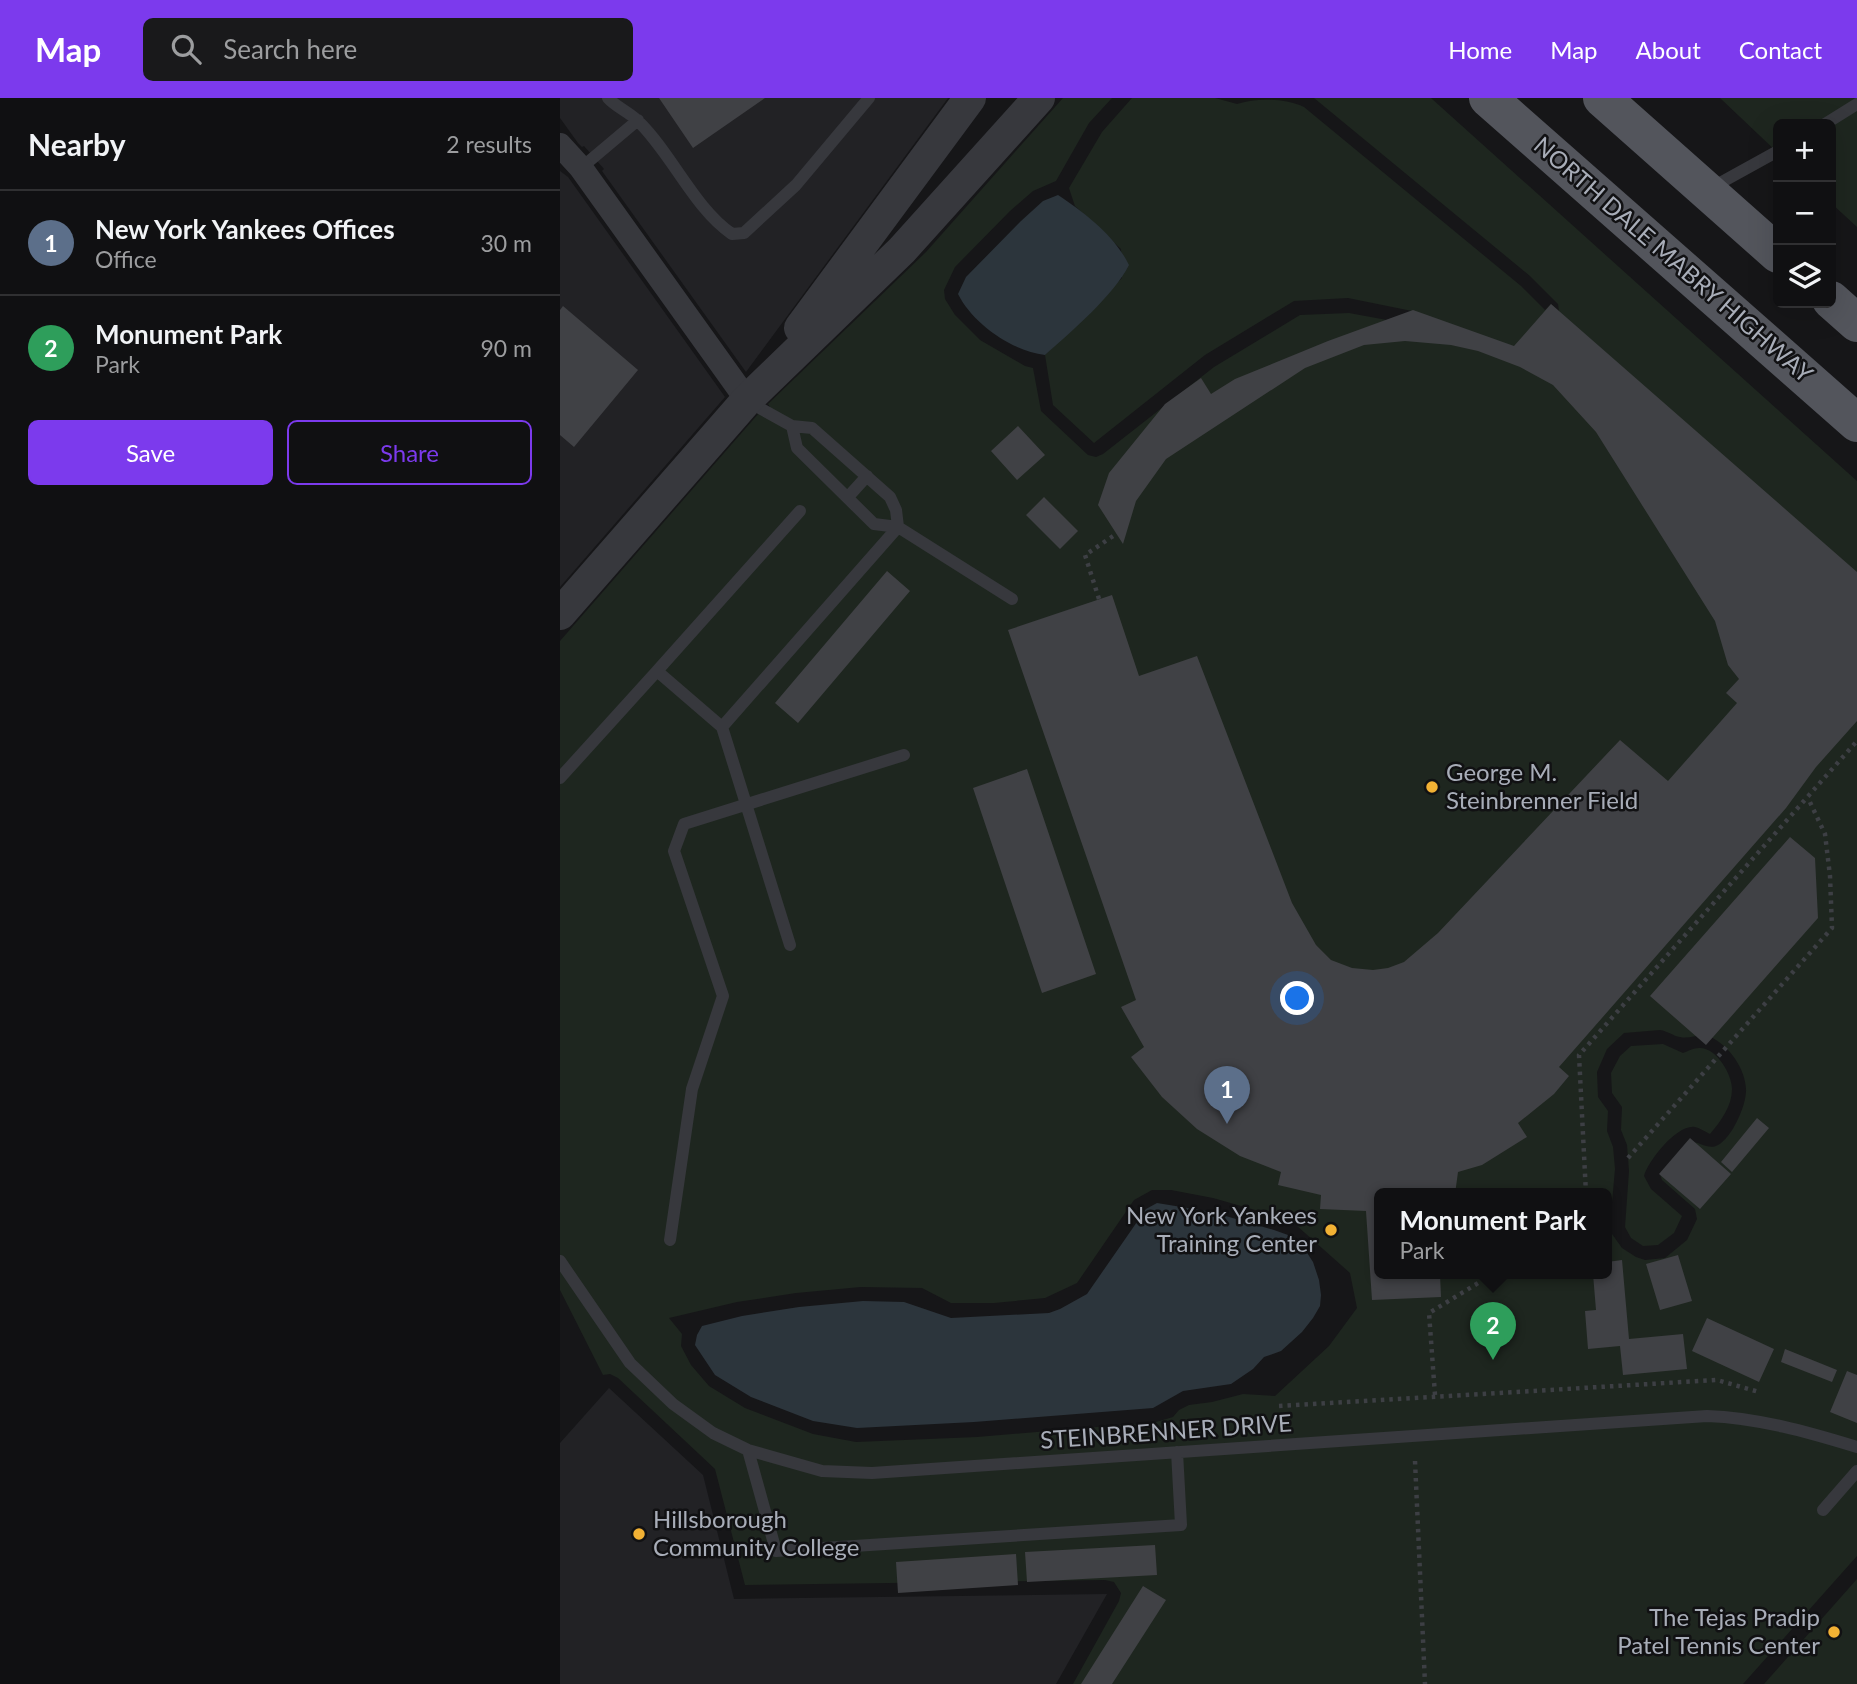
<!DOCTYPE html>
<meta charset="utf-8">
<style>
:root{--surface:#101012;--page:#19191b;--text:#f1f3f6;--muted:#9c9d9f;--line:#303032;--accent:#7c3aed}
body{margin:0;font-family:Lato,sans-serif;background:var(--page);color:var(--text)}
.controls{position:absolute;right:21px;top:21px;display:grid;overflow:hidden;border-radius:10px;box-shadow:0 7px 28px #0002}
.controls button{width:63px;height:63px;display:grid;place-items:center;padding:0;border:0;border-bottom:2px solid var(--line);background:var(--surface);color:var(--text);font:35px sans-serif}
.you{position:absolute;left:738px;top:901px;width:24px;height:24px;margin:-18px;border:5px solid #fff;border-radius:50%;background:#1a73e8;box-shadow:0 0 0 10px #1a73e833}
.badge{display:grid;place-items:center;width:46px;height:46px;border-radius:50%;background:var(--accent);color:#fff;font-size:23px;font-weight:700}
.pin{position:absolute;translate:-50% -58px;filter:drop-shadow(0 2px 4px #0008)}
.pin::after{content:'';position:absolute;top:37px;width:24px;height:21px;background:inherit;clip-path:polygon(0 0,100% 0,50% 100%)}
.popup{position:absolute;left:814px;top:1090px;width:238px;height:91px;box-sizing:border-box;display:grid;place-content:center;border-radius:10px;background:var(--surface);filter:drop-shadow(0 2px 5px #0005);font-size:23px;white-space:nowrap;color:var(--muted)}
.popup b{font-size:26px;color:var(--text)}
.popup::after{content:'';position:absolute;left:50%;top:100%;margin-left:-14px;border:14px solid transparent;border-top-color:var(--surface)}
.list{margin:0;padding:0;list-style:none}
h2{display:flex;justify-content:space-between;align-items:center;height:91px;margin:0;padding:0 28px;font-size:30px}
h2 small{font-size:23px;font-weight:400;color:var(--muted)}
.list li{display:grid;grid-template-columns:46px 1fr auto;gap:21px;align-items:center;box-sizing:border-box;height:105px;padding:0 28px;border-top:2px solid var(--line)}
.list b{display:block;font-size:26px;white-space:nowrap}
.list p{margin:0;font-size:23px;white-space:nowrap;color:var(--muted)}
.list em{font-size:23px;font-style:normal;color:var(--muted)}
.actions{display:flex;gap:14px;padding:21px 28px}
.actions a{flex:1;padding:16px 0;border:2px solid var(--accent);border-radius:10px;text-align:center;font-size:24px;color:var(--accent)}
.actions .main{background:var(--accent);color:#fff}
.icon{flex:none;width:38px;height:38px;fill:none;stroke:currentColor;stroke-width:2;stroke-linecap:round;stroke-linejoin:round}
.map{position:relative;flex:none;width:1297px;height:1586px;overflow:hidden}
header{display:flex;align-items:center;gap:42px;box-sizing:border-box;height:98px;padding:0 35px;background:var(--accent);color:#fff}
header strong{font-size:33px}
nav{display:flex;gap:38px;margin-inline-start:auto;font-size:24px}
.search{width:490px;height:63px;background:var(--page);display:flex;align-items:center;gap:18px;box-sizing:border-box;padding:0 24px;border-radius:10px;color:var(--muted);font-size:26px}
main{display:flex}
aside{flex:1;background:var(--surface)}
.map>svg:first-child{display:block}
</style>
<header>
<strong>Map</strong>
<div class="search"><svg class="icon" aria-label="search" viewBox="0 0 24 24"><circle cx="10" cy="10" r="6"/><path d="M15 15l6 6"/></svg>Search here</div>
<nav><a>Home</a><a>Map</a><a>About</a><a>Contact</a></nav>
</header>
<main>
<aside>
<h2>Nearby<small>2 results</small></h2>
<ul class="list">
<li><span class="badge" style="background:#5c6f8a">1</span><div><b>New York Yankees Offices</b><p>Office</p></div><em>30 m</em></li>
<li><span class="badge" style="background:#2e9e5b">2</span><div><b>Monument Park</b><p>Park</p></div><em>90 m</em></li>
</ul>
<div class="actions"><a class="main">Save</a><a>Share</a></div>
</aside>
<div class="map">
<svg width="1297" height="1586" viewBox="0 0 1297 1586">
<rect width="100%" height="100%" fill="#161618"/>
<path fill="#222225" d="M0 0H388L186 274 42 73 44 71 24 48 22 49 18 45 0 20Z
M0 73 8 79 165 299 0 489Z
M49 1290 143 1377 174 1501 547 1496 496 1586H0V1345Z"/>
<path fill="#1e261f" fill-rule="evenodd" d="M503 0H552L529 25 496 83 473 93 450 113 395 169 384 192 385 201 395 217 420 242 465 268 473 270 481 313 528 357 536 359 543 356 654 269 740 217 789 215 827 222 852 213 788 200 734 203 645 257 534 345 493 307 485 257 562 180 561 151 515 108 509 90 542 34 572 0H655L677 6C696 0 725 0 744 9L961 188 985 212 991 206 999 213 998 206 970 178 754 0H871L1297 383V1458L1183 1586H513L559 1503 561 1495 554 1484 545 1482 185 1487 155 1371 58 1280 50 1276 43 1277 0 1192V543L199 315 210 309 208 306 366 154ZM1100 932C1108 933 1113 938 1120 939 1132 942 1142 932 1156 942 1172 952 1185 972 1186 991 1187 1006 1172 1040 1158 1047 1148 1053 1138 1042 1128 1044L1100 1076 1102 1082 1135 1111 1137 1121 1127 1142 1105 1160 1085 1162 1076 1159 1062 1150 1052 1136 1050 1127 1055 1071 1053 1049 1047 1033 1048 1013 1038 999 1037 974 1047 951 1064 935ZM592 1092H611L653 1100 716 1118 736 1127 790 1175 797 1210 769 1248 715 1298 683 1296 652 1304 629 1307 619 1312 613 1319 596 1324 417 1339 296 1344 253 1336 185 1310 149 1288 131 1267 121 1248 122 1236 109 1220 177 1204 236 1195 301 1189 362 1190 391 1205H434L485 1200 517 1185 574 1102ZM819 1096H1047V1176H819Z
M1160 0H1297V129L1271 105V26H1218V55Z
M1103 946 1123 955C1128 953 1134 950 1139 950 1156 949 1172 976 1172 991 1172 1008 1161 1023 1150 1036 1146 1034 1140 1030 1135 1029 1117 1026 1088 1063 1084 1078L1091 1091 1122 1118 1114 1135 1098 1147 1083 1148 1071 1140 1065 1129 1069 1073 1067 1047 1061 1032 1062 1009 1052 995 1051 975 1060 958 1071 948Z
M1297 1481V1586H1204Z"/>
<path fill="#2c353c" d="M498 97C525 115 555 138 569 167 554 197 511 234 485 257 452 253 413 226 398 196L406 179 461 123 483 103Z
M597 1105 652 1114 714 1132 728 1137 744 1150 753 1164 759 1182 761 1197 760 1208 753 1220 742 1234 721 1253 704 1259 693 1271 671 1286 623 1293 593 1310 414 1324 297 1330 253 1323 191 1299 155 1277 135 1247 137 1237 142 1228 182 1218 239 1209 303 1203 344 1204 391 1220 489 1215 500 1211 527 1196 586 1111Z"/>
<path fill="#404145" d="M99 0H205L133 50Z
M991 206 1297 474V623L1256 669 1226 710 999 969 1009 978 994 996 958 1025 967 1039 922 1067 898 1074 895 1096H819V1176H880L881 1199 812 1202 806 1113 760 1111 761 1097 718 1087 721 1074 680 1058 637 1031 602 999 571 959 584 949 561 909 576 902 448 532 552 497 579 578 637 558 732 805 756 847 771 862 792 870 813 872 828 870 844 864 878 835 1060 642 1108 683 1177 605 1166 595 1179 581 1168 567 1155 523 1036 334 993 287 960 269 918 253 891 247 845 243 804 247 745 270 606 361 576 403 563 446 538 407 549 375 605 306 641 280 651 296 675 281 768 243 853 212 954 248Z
M3 208 78 272 14 349 0 337V212Z
M458 328 485 357 457 382 431 353Z
M484 399 518 433 500 451 466 417Z
M327 473 350 493 238 625 215 605Z
M467 671 536 876 482 895 413 690Z
M1230 739 1255 760 1258 820 1146 947 1090 898Z
M1197 1020 1209 1030 1172 1074 1161 1064Z
M1130 1040 1171 1076 1140 1111 1099 1076Z
M1118 1157 1132 1203 1100 1212 1086 1166Z
M1062 1162 1069 1241 1123 1236 1127 1271 1063 1277 1060 1248 1028 1251 1025 1213 1036 1212 1033 1176H1047V1164Z
M1147 1220 1214 1251 1199 1284 1132 1253Z
M1225 1251 1277 1272 1272 1284 1221 1264Z
M1287 1273 1297 1277V1325L1270 1314Z
M595 1447 597 1477 467 1484 465 1454Z
M456 1456 458 1487 338 1495 336 1464Z
M583 1488 606 1502 552 1586H521Z"/>
<g fill="none" stroke-linecap="round" stroke-linejoin="round">
<path stroke="#3d3f44" stroke-width="4.5" stroke-dasharray="3.5 5" stroke-linecap="butt" d="M539 501 525 457 556 436
M1068 1060 1272 830 1270 778 1265 736 1248 700
M1026 1096 1019 957 1297 643
M875 1297 869 1215 933 1176
M719 1308 1157 1282 1199 1294
M855 1363 865 1586"/>
<path stroke="#37383d" stroke-width="12" d="M48 0C56 9 69 14 78 23 112 56 134 110 172 136L184 135 236 87 309 0
M1265 26 1297 6
M21 70 78 22
M1151 90 1218 53
M232 328 237 350 314 426 338 429 452 501
M288 399 307 378
M97 573 240 413
M162 629 230 847
M0 680 97 573 162 629 338 429 336 412 330 399 252 330 232 328 187 303
M110 1142 132 991 163 898 114 753 124 726 344 657
M0 1163 70 1265 113 1306 153 1335 188 1352 262 1373 312 1375 1147 1318C1199 1320 1248 1334 1297 1349
M188 1352 216 1453 621 1427 617 1354
M1263 1412 1297 1373"/>
<path stroke="#37383d" stroke-width="24" d="M0 47 21 70 187 302"/>
<path stroke="#37383d" stroke-width="32" d="M240 230 410 0
M0 516 187 302 342 152 479 0"/>
<path stroke="#53555c" stroke-width="38" d="M928 0 1297 325
M1042 0 1218 156
M1271 202 1297 225"/>
</g>
<g fill="#f2b134" stroke="#111113" stroke-width="2.5">
<circle cx="872" cy="689" r="7"/>
<circle cx="771" cy="1132" r="7"/>
<circle cx="79" cy="1436" r="7"/>
<circle cx="1274" cy="1534" r="7"/>
</g>
<g text-anchor="middle" stroke-width="5" stroke-linejoin="round" paint-order="stroke">
<g font-size="24" fill="#a8adb8" stroke="#111113">
<text transform="translate(1113 162) rotate(41)" y="8">NORTH DALE MABRY HIGHWAY</text>
<text transform="translate(606 1334) rotate(-4)" y="8">STEINBRENNER DRIVE</text>
</g>
<g font-size="24" fill="#a8adb8" stroke="#111113" text-anchor="start">
<text x="886" y="683">George M.<tspan x="886" dy="28">Steinbrenner Field</tspan></text>
<text x="757" y="1126" text-anchor="end">New York Yankees<tspan x="757" dy="28">Training Center</tspan></text>
<text x="93" y="1430">Hillsborough<tspan x="93" dy="28">Community College</tspan></text>
<text x="1260" y="1528" text-anchor="end">The Tejas Pradip<tspan x="1260" dy="28">Patel Tennis Center</tspan></text>
</g>
</g>
</svg>
<div class="controls">
<button>+</button>
<button>−</button>
<button><svg class="icon" aria-label="layers" viewBox="0 0 24 24"><path d="M12 4l9 5-9 5-9-5zM3 14l9 5 9-5"/></svg></button>
</div>
<div class="you"></div>
<div class="pin badge" style="left:667px;top:1026px;background:#5c6f8a">1</div>
<div class="pin badge" style="left:933px;top:1262px;background:#2e9e5b">2</div>
<div class="popup"><b>Monument Park</b>Park</div>
</div>
</main>
